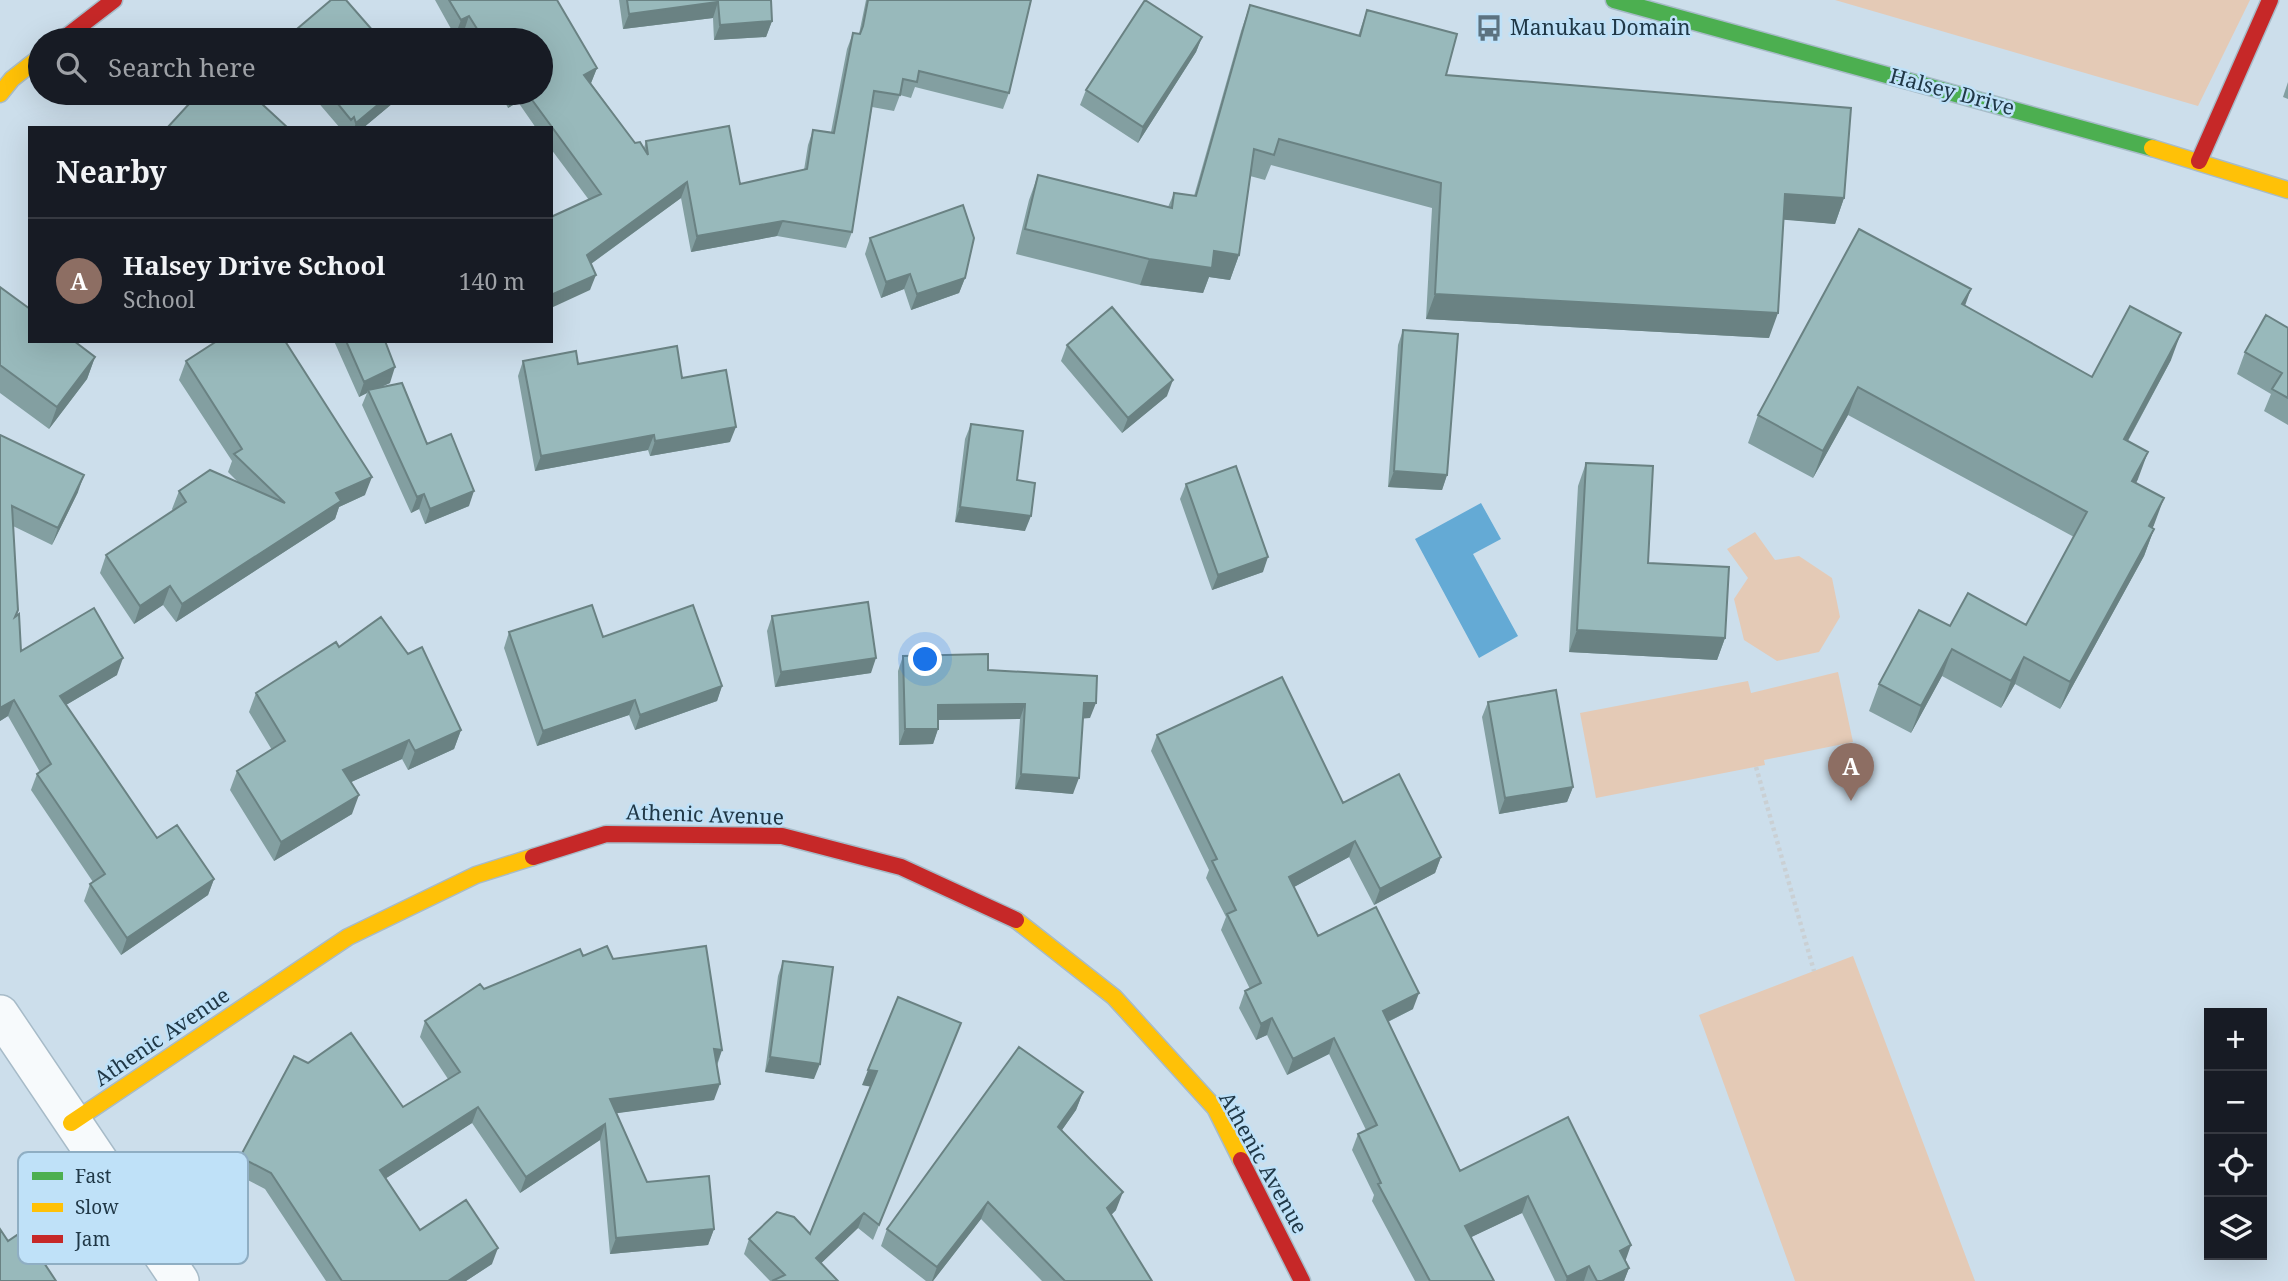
<!DOCTYPE html>
<meta charset="utf-8">
<style>
:root{--surface:#171b24;--page:#20242c;--text:#f1f3f6;--muted:#9ea1a6;--line:#363941;--accent:#7c3aed}
body{margin:0;font-family:"Noto Serif",serif;background:var(--page);color:var(--text)}
.controls{position:absolute;right:21px;bottom:21px;display:grid;overflow:hidden;border-radius:0px;box-shadow:0 7px 28px #0002}
.controls button{width:63px;height:63px;display:grid;place-items:center;padding:0;border:0;border-bottom:2px solid var(--line);background:var(--surface);color:var(--text);font:35px sans-serif}
.you{position:absolute;left:926px;top:660px;width:24px;height:24px;margin:-18px;border:5px solid #fff;border-radius:50%;background:#1a73e8;box-shadow:0 0 0 10px #1a73e833}
.badge{display:grid;place-items:center;width:46px;height:46px;border-radius:50%;background:var(--accent);color:#fff;font-size:23px;font-weight:700}
.pin{position:absolute;translate:-50% -58px;filter:drop-shadow(0 2px 4px #0008)}
.pin::after{content:'';position:absolute;top:37px;width:24px;height:21px;background:inherit;clip-path:polygon(0 0,100% 0,50% 100%)}
.list{margin:0;padding:0;list-style:none}
h2{display:flex;justify-content:space-between;align-items:center;height:91px;margin:0;padding:0 28px;font-size:30px}
h2 small{font-size:23px;font-weight:400;color:var(--muted)}
.list li{display:grid;grid-template-columns:46px 1fr auto;gap:21px;align-items:center;box-sizing:border-box;height:126px;padding:0 28px;border-top:2px solid var(--line)}
.list b{display:block;font-size:26px;white-space:nowrap}
.list p{margin:0;font-size:23px;white-space:nowrap;color:var(--muted)}
.list em{font-size:23px;font-style:normal;color:var(--muted)}
.icon{flex:none;width:38px;height:38px;fill:none;stroke:currentColor;stroke-width:2;stroke-linecap:round;stroke-linejoin:round}
.map{position:relative;flex:none;width:2288px;height:1281px;overflow:hidden}
.search{position:absolute;background:var(--surface);box-shadow:0 7px 28px #0002;left:28px;top:28px;width:525px;height:77px;display:flex;align-items:center;gap:18px;box-sizing:border-box;padding:0 24px;border-radius:38px;color:var(--muted);font-size:26px}
.panel{position:absolute;background:var(--surface);box-shadow:0 7px 28px #0002;left:28px;top:126px;width:525px;height:217px;border-radius:0px}
.map>svg:first-child{display:block}
</style>
<div class="map">
<svg width="2288" height="1281" viewBox="0 0 2288 1281">
<rect width="100%" height="100%" fill="#ccdeeb"/>
<path fill="#e4cab6" d="M1835 0H2250L2198 106Z
M1755 532 1775 560 1799 556 1832 578 1840 617 1819 652 1777 661 1744 640 1734 599 1748 578 1727 549Z
M1838 672 1853 742 1764 760 1765 765 1596 798 1580 713 1748 681 1751 693Z
M1853 956 1975 1281H1795L1699 1015Z"/>
<path fill="#64aad5" d="M1481 503 1501 539 1473 554 1518 636 1479 658 1415 539Z"/>
<g fill="none" stroke-linecap="round" stroke-linejoin="round">
<defs>
<path id="street" d="M0 1014 180 1281"/>
<path id="fast" d="M1614 0 2152 148"/>
<path id="slow" d="M0 94 12 79 40 57
M2152 148 2288 190
M1016 920 1114 997 1215 1108 1241 1160
M71 1123 348 937 476 875 533 857"/>
<path id="jam" d="M62 40 114 0
M2199 161 2270 0
M533 857 606 834 782 836 901 867 1016 920
M1241 1160 1302 1281"/>
</defs>
<use href="#street" stroke="#a7bbc8" stroke-width="40"/>
<use href="#fast" stroke="#a7bbc8" stroke-width="19"/>
<use href="#slow" stroke="#a7bbc8" stroke-width="19"/>
<use href="#jam" stroke="#a7bbc8" stroke-width="19"/>
<path stroke="#cad0d4" stroke-width="4.5" stroke-dasharray="3.5 3.5" stroke-linecap="butt" d="M1756 767 1814 971"/>
<use href="#street" stroke="#f7fafc" stroke-width="37"/>
<use href="#fast" stroke="#4caf50" stroke-width="16"/>
<use href="#slow" stroke="#ffc107" stroke-width="16"/>
<use href="#jam" stroke="#c62828" stroke-width="16"/>
</g>
<path fill="#839fa1" d="M435 0H557L597 68 591 83 635 143 644 148 646 141 740 184 804 170 808 145 813 130 831 132 847 49 853 33 859 34 866 0H1031L1009 93 1003 109 915 87 911 98 900 95 894 111 872 107 852 232 846 248 777 236 691 252 681 198 591 264 590 290 589 200 551 149V128H536L518 102 508 108 500 93H541V40H469L464 31 455 36Z
M619 0H771L772 21 766 37 714 40 713 18 623 29Z
M1250 5 1358 36 1367 10 1446 75 1844 198 1835 224 1783 219 1769 338 1426 319 1432 208 1271 165 1265 180 1250 176 1239 255 1230 280 1209 277 1203 293 1140 285 1016 254 1029 200 1038 175 1168 207 1174 193 1194 196 1241 31Z
M1202 37 1196 52 1138 143 1080 105 1086 90Z
M2288 82V99L2283 97Z
M310 93H405L363 128H340Z
M870 238 965 278 959 293 911 310 904 289 881 298 865 254Z
M0 287 95 357 87 379 49 429 0 393Z
M1965 306 2092 377 2171 360 2128 441 2138 479 2136 483 2154 525 2152 528 2154 529 2144 556 2060 709 2015 684 2001 708 1942 676 1911 733 1869 711 1879 684 1950 626 2026 625 2074 537 1848 415 1813 478 1748 443 1758 415Z
M2288 328V425L2264 411 2271 394 2237 374 2245 352Z
M1403 330 1447 475 1442 490 1388 487 1398 345Z
M334 341H385L390 383 379 388 427 444 469 506 425 524 419 509 411 513 362 405 367 393 359 397Z
M1067 345 1167 396 1122 433 1061 361Z
M186 361 365 495 339 507 335 519 176 622 163 605 134 624 100 573 106 555 173 511 172 509 179 491 238 482 228 472 232 461 179 380Z
M523 361 578 364 682 378 730 442 650 456 648 450 535 471 518 376Z
M971 424 1017 480 1025 531 955 522 965 439Z
M0 435 78 492 52 545 13 526 18 610 16 616 21 651 117 675 66 705 157 838 214 879 208 895 121 955 84 901 90 884 93 882 31 790 37 774 40 772 8 716 0 721Z
M1586 463 1648 563 1725 638 1717 660 1569 652 1578 486Z
M1186 484 1263 572 1212 590 1180 499Z
M772 616 871 673 775 687 767 631Z
M509 632 603 637 722 686 717 701 635 730 629 715 537 746 504 648Z
M339 647 461 730 454 749 408 770 402 759 351 782 352 814 274 861 230 790 237 771 272 750 249 712 256 693Z
M903 656 988 670 1090 718H1083L1073 794 1015 789 1020 719 938 720V729L933 744 899 745 898 671Z
M1488 702 1573 787 1567 802 1499 814 1482 717Z
M1157 735 1343 803 1441 857 1435 873 1374 905 1349 857 1294 887 1318 936 1413 1009 1388 1022 1460 1171 1568 1117 1629 1268 1624 1281H1555L1522 1213 1471 1237 1494 1281H1415L1372 1201 1374 1195 1352 1150 1358 1134 1366 1130 1329 1054 1287 1075 1267 1035 1256 1040 1239 1008 1245 991 1250 989 1221 930 1226 917 1206 878 1209 870 1151 751Z
M583 956 613 959 722 1050 717 1066 714 1100 616 1113 647 1182 714 1229 708 1245 610 1254 600 1140 520 1193 472 1123 386 1178 420 1230 492 1264 466 1281H326L265 1189 234 1173 240 1157 308 1063 403 1107 448 1079 420 1037 425 1021 484 989Z
M783 961 814 1079 765 1072 778 976Z
M955 1038 873 1240 858 1228 821 1263 838 1281H770L744 1254 749 1239 810 1234 871 1086 862 1085Z
M1083 1092 1076 1110 1062 1130 1116 1210 1111 1215 1152 1281H1042L981 1219 933 1281H926L881 1246 887 1229Z"/>
<path fill="#6a8283" d="M718 2 713 18 623 29 629 14Z
M469 16 464 31 455 36 461 20Z
M772 21 766 37 714 40 720 25Z
M1202 37 1196 52 1138 143 1143 127Z
M597 68 591 83 579 90 584 75Z
M392 93H405L363 128H354L356 123Z
M514 93H521L518 102 508 108Z
M687 182 681 198 581 271 587 255Z
M1785 194 1844 198 1835 224 1775 219Z
M783 221 777 236 691 252 697 236Z
M1214 251 1239 255 1230 280 1209 277 1203 293 1140 285 1149 259Z
M910 274 904 289 881 298 886 282Z
M596 275 590 290 551 308V295Z
M965 278 959 293 911 310 917 294Z
M1971 289 1961 317 1962 304Z
M1435 294 1778 313 1769 338 1426 319Z
M2181 333 2171 360 2114 466 2124 439Z
M95 357 87 379 49 429 57 407Z
M395 367 390 383 369 392 368 390 367 393 359 397 364 382Z
M1173 380 1167 396 1122 433 1128 418Z
M1858 387 1848 415 1813 478 1823 451Z
M736 427 730 442 650 456 655 441Z
M654 435 648 450 535 471 541 456Z
M2148 452 2138 479 2122 508 2132 481Z
M1394 471 1447 475 1442 490 1388 487Z
M84 475 78 492 52 545 58 528Z
M372 477 365 495 339 507 335 519 176 622 182 604 336 493Z
M474 491 469 506 425 524 430 509Z
M424 494 419 509 411 513 417 497Z
M2164 498 2154 525 2139 554 2149 526Z
M960 507 1031 516 1025 531 955 522Z
M2154 529 2144 556 2060 709 2070 682Z
M1268 557 1263 572 1212 590 1218 575Z
M170 586 163 605 134 624 140 606Z
M1577 630 1725 638 1717 660 1569 652Z
M1952 649 1942 676 1911 733 1921 706Z
M2024 657 2015 684 2001 708 2011 681Z
M123 658 117 675 54 712 60 696Z
M876 658 871 673 775 687 781 672Z
M722 686 717 701 635 730 640 715Z
M14 700 8 716 0 721V708Z
M635 700 629 715 537 746 543 731Z
M1084 703H1096L1090 718 1078 719Z
M1025 704 1020 719 932 720 938 705Z
M905 729H938L933 744 899 745Z
M461 730 454 749 408 770 415 751Z
M409 740 402 759 336 789 343 770Z
M1021 774 1079 778 1073 794 1015 789Z
M1573 787 1567 802 1499 814 1505 798Z
M359 795 352 814 274 861 281 842Z
M1355 841 1349 857 1283 893 1289 877Z
M1441 857 1435 873 1374 905 1380 889Z
M214 879 208 895 121 955 127 938Z
M1419 993 1413 1009 1377 1027 1383 1011Z
M1272 1018 1267 1035 1256 1040 1261 1024Z
M1334 1038 1329 1054 1287 1075 1293 1059Z
M714 1049 722 1050 716 1066Z
M770 1057 820 1064 814 1079 765 1072Z
M868 1070 877 1071 872 1087 862 1085Z
M720 1084 714 1100 604 1115 610 1099Z
M1083 1092 1076 1110 1052 1144 1058 1127Z
M478 1107 472 1123 374 1186 380 1170Z
M605 1124 600 1140 520 1193 526 1177Z
M1123 1192 1116 1210 1101 1225 1107 1208Z
M1528 1196 1522 1213 1459 1243 1465 1226Z
M988 1202 981 1219 933 1281H932L937 1267Z
M864 1213 858 1228 810 1274 816 1258Z
M714 1229 708 1245 610 1254 616 1238Z
M1631 1245 1625 1262 1620 1251Z
M498 1248 492 1264 466 1281H448Z
M1589 1266 1584 1281H1566L1567 1277Z
M1629 1268 1624 1281H1602Z"/>
<path fill="#98b9bb" stroke="#6a8283" stroke-width="2" d="M331 0H346L381 40H284Z
M449 0H557L597 68 584 75 635 143 640 142 648 155 646 141 729 126 740 184 807 169 813 130 834 133 853 33 860 34 863 26 868 0H1031L1009 93 919 71 917 82 903 79 900 95 874 91 852 232 783 221 697 236 687 182 587 255 596 275 551 295V217L601 194 527 93H541V40H484L469 16 461 20Z
M627 0H771L772 21 720 25 718 2 629 14Z
M1145 0 1202 37 1143 127 1086 90Z
M1250 5 1360 36 1367 10 1457 34 1446 75 1851 108 1844 198 1785 194 1778 313 1435 294 1441 183 1279 139 1274 155 1254 149 1239 255 1214 251 1212 268 1149 259 1025 229 1038 175 1172 208 1174 193 1196 196Z
M199 93H250L288 128H167Z
M329 93H392L356 123 354 117 351 120Z
M963 205 974 238 965 278 917 294 910 274 886 282 870 238Z
M1859 229 1971 289 1962 304 2092 377 2130 306 2181 333 2124 439 2148 452 2132 481 2164 498 2149 526 2154 529 2070 682 2024 657 2011 681 1952 649 1921 706 1879 684 1919 610 1950 626 1968 593 2026 625 2087 512 1858 387 1823 451 1758 415Z
M0 287 30 309V341H74L95 357 57 407 0 365Z
M1112 307 1173 380 1128 418 1067 345Z
M2266 315 2288 328V398L2272 389 2282 373 2245 352Z
M1403 330 1458 334 1447 475 1394 471Z
M217 341H285L372 477 336 493 341 501 182 604 170 586 140 606 106 555 186 502 179 491 210 470 285 503 234 454 242 449 186 361Z
M346 341H385L395 367 364 382Z
M677 346 682 378 726 370 736 427 655 441 654 435 541 456 523 361 576 351 578 364Z
M402 383 427 444 451 434 474 491 430 509 424 494 417 497 368 390Z
M971 424 1023 431 1017 480 1035 483 1031 516 960 507Z
M0 435 84 475 58 528 12 506 18 610 15 617 19 614 21 651 94 608 123 658 60 696 157 838 177 825 214 879 127 938 90 884 105 874 37 774 51 764 14 700 0 708Z
M1586 463 1653 466 1648 563 1729 567 1725 638 1577 630Z
M1236 466 1268 557 1218 575 1186 484Z
M868 602 876 658 781 672 772 616Z
M592 605 603 637 693 605 722 686 640 715 635 700 543 731 509 632Z
M381 617 408 654 422 647 461 730 415 751 409 740 343 770 359 795 281 842 237 771 285 741 256 693 336 642 339 647Z
M988 654V670L1097 676 1096 703H1084L1079 778 1021 774 1025 704 938 705V729H905L903 656Z
M1282 677 1343 803 1399 774 1441 857 1380 889 1355 841 1289 877 1318 936 1376 907 1419 993 1383 1011 1460 1171 1568 1117 1631 1245 1620 1251 1629 1268 1602 1281H1597L1589 1266 1567 1277 1528 1196 1465 1226 1494 1281H1430L1378 1184 1381 1183 1358 1134 1377 1125 1334 1038 1293 1059 1272 1018 1261 1024 1245 991 1261 983 1227 914 1236 910 1212 861 1217 859 1157 735Z
M1556 690 1573 787 1505 798 1488 702Z
M607 946 613 959 706 946 722 1050 714 1049 720 1084 610 1099 647 1182 709 1176 714 1229 616 1238 605 1124 526 1177 478 1107 380 1170 420 1230 466 1200 498 1248 448 1281H342L271 1173 240 1157 294 1056 308 1063 351 1033 403 1107 460 1072 425 1021 480 984 484 989 580 949 583 956Z
M783 961 833 967 820 1064 770 1057Z
M898 997 961 1023 879 1225 864 1213 816 1258 838 1281H772L785 1275 749 1239 777 1212 794 1217 810 1234 877 1071 868 1070Z
M1019 1047 1083 1092 1058 1127 1123 1192 1107 1208 1152 1281H1065L988 1202 937 1267 887 1229Z
M0 1229 8 1241 23 1231 56 1281H0Z"/>
<defs>
<symbol id="bus-bare" viewBox="-9 -9 18 18"><path d="M-5-6H5V4H4V6H2V4H-2V6H-4V4H-5ZM-3.5-4V0h7V-4ZM-3.5 1.2v1.5H-2V1.2ZM2 1.2v1.5H3.5V1.2Z" fill="#5c7280" stroke="#bfe1f8" stroke-width="2.5" paint-order="stroke"/></symbol>
</defs>
<g fill-rule="evenodd">
<use href="#bus-bare" x="1470" y="9" width="38" height="38"/>
</g>
<g text-anchor="middle" stroke-width="5" stroke-linejoin="round" paint-order="stroke">
<g font-size="21" fill="#203847" stroke="#bfe1f8" text-anchor="start">
<text x="1510" y="35">Manukau Domain</text>
</g>
<g font-size="21" fill="#203847" stroke="#bfe1f8">
<text transform="translate(1952 92) rotate(15)" y="7">Halsey Drive</text>
<text transform="translate(705 815) rotate(2)" y="7">Athenic Avenue</text>
<text transform="translate(162 1037) rotate(-34)" y="7">Athenic Avenue</text>
<text transform="translate(1263 1163) rotate(61)" y="7">Athenic Avenue</text>
</g>
</g>
<rect x="18" y="1152" width="230" height="112" rx="10" fill="#bfe1f8" stroke="#8faec3" stroke-width="2"/>
<rect x="32" y="1172" width="31" height="8" fill="#4caf50"/>
<rect x="32" y="1203" width="31" height="9" fill="#ffc107"/>
<rect x="32" y="1235" width="31" height="8" fill="#c62828"/>
<g font-size="19" fill="#203847">
<text x="75" y="1183">Fast</text>
<text x="75" y="1214">Slow</text>
<text x="75" y="1246">Jam</text>
</g>
</svg>
<div class="controls">
<button>+</button>
<button>−</button>
<button><svg class="icon" aria-label="locate" viewBox="0 0 24 24"><circle cx="12" cy="12" r="6"/><path d="M12 2v4M12 18v4M2 12h4M18 12h4"/></svg></button>
<button><svg class="icon" aria-label="layers" viewBox="0 0 24 24"><path d="M12 4l9 5-9 5-9-5zM3 14l9 5 9-5"/></svg></button>
</div>
<div class="you"></div>
<div class="pin badge" style="left:1851px;top:801px;background:#8d6e63">A</div>
<div class="search"><svg class="icon" aria-label="search" viewBox="0 0 24 24"><circle cx="10" cy="10" r="6"/><path d="M15 15l6 6"/></svg>Search here</div>
<section class="panel">
<h2>Nearby<small></small></h2>
<ul class="list">
<li><span class="badge" style="background:#8d6e63">A</span><div><b>Halsey Drive School</b><p>School</p></div><em>140 m</em></li>
</ul>
</section>
</div>
